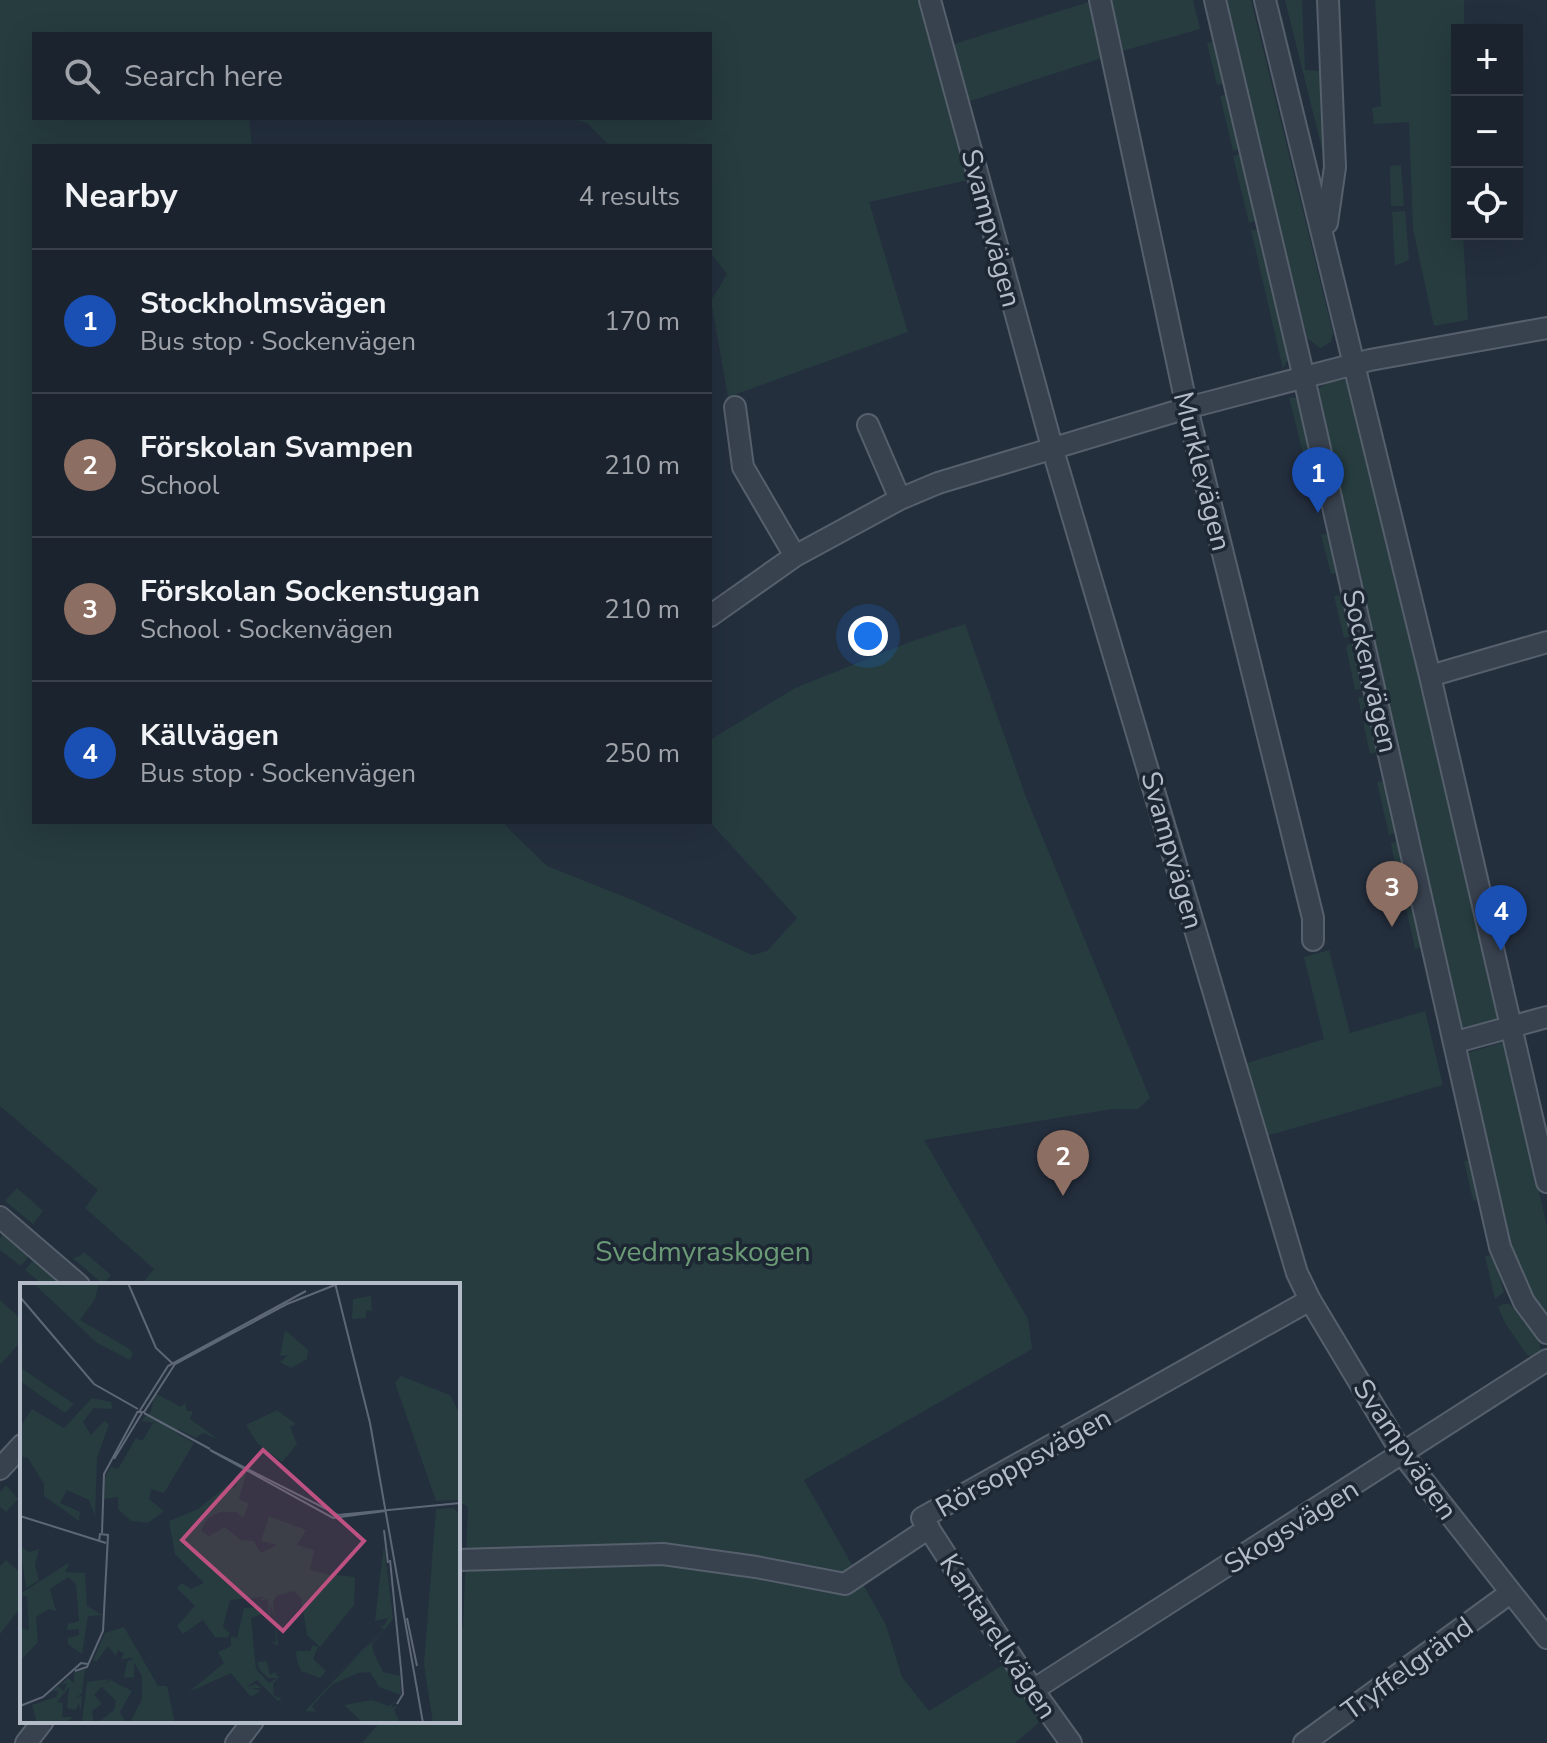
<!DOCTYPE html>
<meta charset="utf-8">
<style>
:root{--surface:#1b232e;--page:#242b36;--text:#f1f3f6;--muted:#a0a4aa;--line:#39404a;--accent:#d93025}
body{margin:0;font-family:"Nunito Sans",sans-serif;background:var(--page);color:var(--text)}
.controls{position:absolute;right:24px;top:24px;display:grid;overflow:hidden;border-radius:0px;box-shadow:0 8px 32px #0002}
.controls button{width:72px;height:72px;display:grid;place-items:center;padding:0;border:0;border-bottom:2px solid var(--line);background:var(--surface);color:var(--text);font:40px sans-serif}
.you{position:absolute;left:868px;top:636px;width:28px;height:28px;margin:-20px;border:6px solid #fff;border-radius:50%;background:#1a73e8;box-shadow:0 0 0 12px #1a73e833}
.badge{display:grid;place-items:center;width:52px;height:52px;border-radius:50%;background:var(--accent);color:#fff;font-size:26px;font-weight:700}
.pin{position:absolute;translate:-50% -66px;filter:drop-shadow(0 2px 4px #0008)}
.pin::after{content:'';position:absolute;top:42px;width:28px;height:24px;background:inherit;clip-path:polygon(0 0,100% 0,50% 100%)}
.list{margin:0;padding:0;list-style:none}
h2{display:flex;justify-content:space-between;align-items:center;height:104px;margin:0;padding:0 32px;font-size:34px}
h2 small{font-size:26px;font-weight:400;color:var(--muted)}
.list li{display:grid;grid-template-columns:52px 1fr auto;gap:24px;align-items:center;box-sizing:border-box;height:144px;padding:0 32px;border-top:2px solid var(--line)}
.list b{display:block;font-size:30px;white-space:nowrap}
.list p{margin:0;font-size:26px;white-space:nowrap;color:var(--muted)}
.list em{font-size:26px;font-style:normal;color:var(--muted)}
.icon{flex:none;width:44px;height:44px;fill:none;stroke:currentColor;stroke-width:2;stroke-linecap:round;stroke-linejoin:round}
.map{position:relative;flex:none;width:1547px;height:1743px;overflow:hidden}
.search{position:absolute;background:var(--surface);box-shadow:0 8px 32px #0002;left:32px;top:32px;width:680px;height:88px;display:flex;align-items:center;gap:20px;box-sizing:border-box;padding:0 28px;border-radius:0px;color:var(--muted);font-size:30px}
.panel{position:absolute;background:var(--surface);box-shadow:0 8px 32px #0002;left:32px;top:144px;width:680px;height:680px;border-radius:0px}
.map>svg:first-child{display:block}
</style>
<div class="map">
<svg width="1547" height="1743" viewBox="0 0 1547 1743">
<rect width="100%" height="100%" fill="#242f3e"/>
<path fill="#263c3f" d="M0 0H921L973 179 869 202 908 332 728 397 711 301 727 274 710 252V146H610L588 124 571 118H710V34H34V118H249L252 146H34V822H506L505 825 547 866 635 901 752 955 767 951 797 918 710 822V740L795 688 915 640 965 624 1026 797 1150 1098 1138 1109H1112L924 1140 1028 1319 1032 1349 804 1480 886 1625 902 1677 929 1711 1006 1663 1044 1718 1015 1743H362L381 1721H458V1632L463 1627 468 1507 458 1501V1285H141L154 1269 85 1208 98 1190 0 1106Z
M1095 0 1108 56 964 103 951 45Z
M1106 0H1193L1200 29 1119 52Z
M1224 0H1251L1333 333 1331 342 1320 348 1307 338Z
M1285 0H1302L1305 70 1323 71 1325 161Z
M1375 0H1464V30H1457V234H1463L1468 320 1434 326 1413 229 1409 122 1374 124 1372 108 1381 106Z
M1282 16 1323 190 1322 192 1276 17Z
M1214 41 1224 84 1217 85 1207 43Z
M1227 94 1240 149 1233 151 1220 96Z
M1241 154 1257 220 1249 223 1233 156Z
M1401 165 1404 206H1391L1390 166Z
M1405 211 1409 260 1395 266 1392 212Z
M1251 230H1260L1289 357 1283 369Z
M1351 379 1500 1019 1461 1029 1317 389 1329 382Z
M1289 397 1296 398 1300 406 1311 460 1305 462Z
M1325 534 1329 537 1338 573 1331 574 1321 535Z
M1342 595 1352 636 1344 638 1334 596Z
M1348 644 1354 645 1364 688 1355 690 1346 647Z
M1366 696 1379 751 1370 754 1358 698Z
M1385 781 1397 832 1389 835 1377 782Z
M1399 841 1408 880 1399 883 1391 843Z
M1411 892 1423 947 1415 949 1403 894Z
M1329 950 1350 1033 1425 1011 1443 1085 1263 1137 1244 1064 1324 1039 1304 957Z
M1503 1042 1547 1226V1321L1539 1312 1513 1258 1467 1053Z
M1472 1160 1480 1196 1475 1201 1473 1200 1464 1161Z
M17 1188 43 1211 33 1224 5 1201Z
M4 1234 29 1256 21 1266 0 1250V1238Z
M84 1252 111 1275 103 1284 73 1258 80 1256Z
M1493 1255 1504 1292 1495 1299 1485 1256Z
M34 1259 63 1284 62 1285H43L25 1270Z
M0 1300 22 1320V1346L18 1345 0 1365Z
M1503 1304H1510L1538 1340 1541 1350 1533 1357 1527 1355 1505 1323 1498 1307Z
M6 1485 18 1499 6 1512 0 1507V1492Z
M6 1560 22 1574V1606L0 1634V1566Z"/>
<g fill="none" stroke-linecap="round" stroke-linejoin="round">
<defs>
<path id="minor" d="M930 0 1052 447 1297 1273 1310 1300 1403 1455 1547 1638
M1100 0 1187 408 1313 918V940
M1215 0 1304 378 1500 1247 1524 1302 1547 1333
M1265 0 1430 676 1547 1182
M1327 223 1335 167 1328 0
M735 407 743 467 795 556
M868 425 900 499
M710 616 795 556 900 499 938 483 1187 408 1370 360 1547 328
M1430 676 1547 642
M1456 1042 1547 1017
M0 1217 79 1285
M0 1469 22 1445
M458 1560 663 1554 756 1567 845 1584 929 1528
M1033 1690 1547 1360
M26 1743 43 1721
M236 1743 253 1721
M1071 1743 1033 1690 922 1518 1310 1300
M1304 1743 1510 1593"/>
</defs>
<use href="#minor" stroke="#565f6c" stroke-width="24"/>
<use href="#minor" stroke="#38414e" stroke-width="20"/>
</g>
<g text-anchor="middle" stroke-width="7" stroke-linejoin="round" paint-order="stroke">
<g font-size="28" fill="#b4bcc9" stroke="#1d2633">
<text transform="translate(992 228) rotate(75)" y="10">Svampvägen</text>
<text transform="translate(1203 471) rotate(76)" y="10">Murklevägen</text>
<text transform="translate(1371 671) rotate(77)" y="10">Sockenvägen</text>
<text transform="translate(1173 850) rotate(74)" y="10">Svampvägen</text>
<text transform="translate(1406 1449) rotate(56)" y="10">Svampvägen</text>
<text transform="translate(1023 1462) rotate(-29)" y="10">Rörsoppsvägen</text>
<text transform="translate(1291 1526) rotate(-32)" y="10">Skogsvägen</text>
<text transform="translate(999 1636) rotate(57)" y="10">Kantarellvägen</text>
<text transform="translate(1407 1668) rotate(-36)" y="10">Tryffelgränd</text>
</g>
<g font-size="28" fill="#6b9a76" stroke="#1d2633">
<text x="703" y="1261">Svedmyraskogen</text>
</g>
</g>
<g transform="translate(20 1283)">
<rect width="440" height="440" fill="#242f3e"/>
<path d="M13 0H79L75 16 60 37 108 65 113 70 110 77 77 60ZM351 13 352 28 346 27V35L332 36 333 16ZM265 47 288 67 287 76 271 85 260 79 268 72 260 73ZM0 84 23 100 54 121 45 130 0 98ZM381 93 430 112 440 132V217L416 218 375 100ZM135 110 161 124 165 120 167 128H173L170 136 198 156 183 150 176 155 158 146 156 150 174 160 144 210 131 206 129 216 144 228 128 240 111 238 98 226V214L84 216 85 194 91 184 98 186 116 155 122 158 133 140H138L121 138 131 128ZM72 115 91 119 93 126 74 125 63 139 71 152 84 138 89 141 77 175 75 234 69 217 47 207 40 220 60 229 59 238 24 213V201L8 175 0 173V144L12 126 44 145ZM257 127 276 141 270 144 277 161 262 179 238 161 226 142ZM223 186 227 188 219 216 229 221 223 235 216 229H200L188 235 181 247 189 253 205 244 221 257 233 258 241 270 257 262 241 258 249 233 286 247 277 262 294 267 290 287 310 292 316 286 317 292 335 294 334 322 300 364 287 352 281 315 274 308 256 313 253 320 258 362 251 360 256 359 255 337 251 322 249 335 248 316 239 318 244 314 210 317 203 344 210 350 207 355 195 354 183 337 163 351 157 343 175 323 157 305 162 300 171 306 184 300 155 271 149 238 178 226 208 202 215 205ZM433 225 440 231V440H413L404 382 416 226ZM364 261 373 336 366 345 286 421 364 346 359 342 364 343 368 335 355 338ZM0 263 9 269 19 266 15 282 19 297 6 305ZM50 279 45 289 65 290 67 323 83 332 68 333 62 371 48 361V355L59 352V346L47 347 48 341 59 338 56 301 48 294 30 306 36 328 29 326 16 334 18 359 0 378V345L9 347 7 314 0 311ZM242 324V331L231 335 236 386 249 400 257 395H248L240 387 237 379 247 378 250 392 254 389 259 394 253 401 254 413 262 415 258 418 237 397 225 405 235 401 242 405H232L240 408 231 414 211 390 169 409 204 380 198 369 211 363V353L217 355 224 325ZM104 344 138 403H147L155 440H110L122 416V393L114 380V394L104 395 107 379 114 375 101 376 104 370 98 367 96 373 88 363 76 379 73 377 85 350ZM365 349 352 361 354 371 363 389 380 393 381 412 359 404 350 389 338 390 313 401 292 423 296 429 285 428 344 366ZM293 362 298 364 293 376 306 388 300 395 281 388 277 377 276 368H290ZM65 386 62 410 56 415 62 413 61 424 60 428 59 420 56 427 47 425 49 404 37 419 43 420 42 434H54L46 439 62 438 67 399 89 396 74 412 82 421 72 428 74 440H17L12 422 36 414 38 408H32L38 403 44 408 47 400 40 402 48 395 54 400V390ZM90 397 112 408 100 429 106 440H78L94 427 96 418 81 403ZM352 417 369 423 374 419 371 425 378 422 374 427 380 440H343L324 422Z" fill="#263c3f"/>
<path fill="none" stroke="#5e6776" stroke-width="2" d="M108 0 136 65 152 80M315 0 350 140 403 440M286 8 148 83 119 129H124L155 81 267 21 320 0M0 14 74 101 118 126M124 130 190 166M190 167 318 232 440 220M190 167 313 235 365 228M94 176 122 130M0 233 86 260M364 247 368 280M82 250 84 191 118 128M370 277 381 386M387 335 397 383M55 388 67 384 83 348 88 252 80 251 79 258M377 421 383 411 381 386M0 423 23 414 61 380 68 381"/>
<path fill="#bd5182" fill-opacity="0.15" stroke="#bd5182" stroke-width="4" d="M243 167 344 258 263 348 162 257Z"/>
<rect width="440" height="440" fill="none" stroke="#b4bcc9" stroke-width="4"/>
</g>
</svg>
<div class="controls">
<button>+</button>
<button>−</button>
<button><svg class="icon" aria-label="locate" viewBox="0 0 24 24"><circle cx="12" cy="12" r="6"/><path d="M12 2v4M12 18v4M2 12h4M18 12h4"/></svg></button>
</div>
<div class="you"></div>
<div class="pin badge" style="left:1318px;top:513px;background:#1a4fb4">1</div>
<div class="pin badge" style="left:1063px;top:1196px;background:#8d6e63">2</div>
<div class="pin badge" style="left:1392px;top:927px;background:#8d6e63">3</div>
<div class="pin badge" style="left:1501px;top:951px;background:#1a4fb4">4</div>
<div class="search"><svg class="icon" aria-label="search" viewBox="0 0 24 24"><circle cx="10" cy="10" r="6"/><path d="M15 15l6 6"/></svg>Search here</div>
<section class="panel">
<h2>Nearby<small>4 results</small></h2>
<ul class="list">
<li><span class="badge" style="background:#1a4fb4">1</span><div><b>Stockholmsvägen</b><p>Bus stop · Sockenvägen</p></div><em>170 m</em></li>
<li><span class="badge" style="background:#8d6e63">2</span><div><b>Förskolan Svampen</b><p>School</p></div><em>210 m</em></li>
<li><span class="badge" style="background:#8d6e63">3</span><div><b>Förskolan Sockenstugan</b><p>School · Sockenvägen</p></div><em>210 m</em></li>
<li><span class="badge" style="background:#1a4fb4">4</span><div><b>Källvägen</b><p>Bus stop · Sockenvägen</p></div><em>250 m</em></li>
</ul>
</section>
</div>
